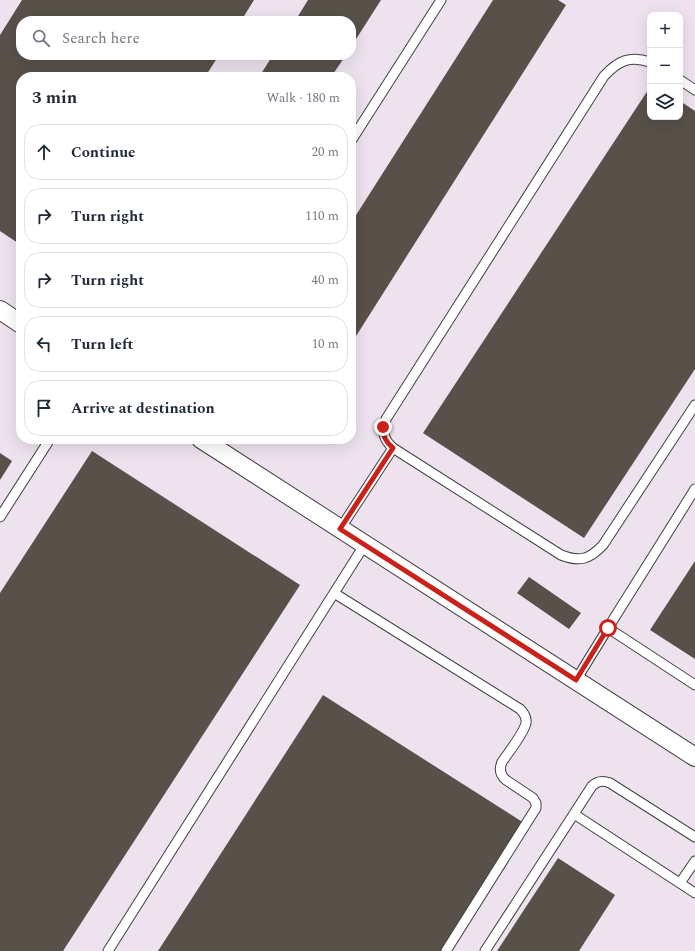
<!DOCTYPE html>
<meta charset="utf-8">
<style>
:root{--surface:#fff;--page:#f2f2f3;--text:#1f2937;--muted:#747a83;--line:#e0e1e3}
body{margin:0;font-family:Spectral,serif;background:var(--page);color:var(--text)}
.controls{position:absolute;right:12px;top:12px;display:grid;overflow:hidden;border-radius:8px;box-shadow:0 4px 16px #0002}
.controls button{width:36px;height:36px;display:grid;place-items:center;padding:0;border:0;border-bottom:1px solid var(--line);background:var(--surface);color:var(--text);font:20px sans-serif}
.stop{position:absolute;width:12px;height:12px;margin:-9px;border:3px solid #ca221a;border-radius:50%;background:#fff}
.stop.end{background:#ca221a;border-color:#fff;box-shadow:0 1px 4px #0008}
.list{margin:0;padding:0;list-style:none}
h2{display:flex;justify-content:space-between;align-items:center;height:52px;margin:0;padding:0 16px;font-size:17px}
h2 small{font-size:13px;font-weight:400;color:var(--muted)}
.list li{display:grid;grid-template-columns:26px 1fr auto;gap:12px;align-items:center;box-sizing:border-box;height:56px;margin:0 8px 8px;padding:0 8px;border:1px solid var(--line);border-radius:16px}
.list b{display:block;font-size:15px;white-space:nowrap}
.list em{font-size:13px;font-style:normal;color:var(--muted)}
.icon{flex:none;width:22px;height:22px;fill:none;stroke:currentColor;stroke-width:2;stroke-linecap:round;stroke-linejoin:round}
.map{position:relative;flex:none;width:695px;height:951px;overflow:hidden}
.search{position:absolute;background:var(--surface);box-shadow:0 4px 16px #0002;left:16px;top:16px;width:340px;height:44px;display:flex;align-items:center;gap:10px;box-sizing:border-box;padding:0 14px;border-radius:16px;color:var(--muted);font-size:15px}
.panel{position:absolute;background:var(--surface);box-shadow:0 4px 16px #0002;left:16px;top:72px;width:340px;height:372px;border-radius:16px}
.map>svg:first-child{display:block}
</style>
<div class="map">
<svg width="695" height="951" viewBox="0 0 695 951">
<rect width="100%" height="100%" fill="#fffdf0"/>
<path fill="#ede2ee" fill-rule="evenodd" d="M0 0H695V951H0ZM650 15H680V117H650ZM21 21H351V55H21ZM21 77H351V439H21Z"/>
<path fill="#58514a" d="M22 0H254L241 21H21V55H219L205 77H21V245L0 231V35Z
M308 0H381L351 47V21H295Z
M493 0H558L566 5 351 344V223Z
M273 55H346L331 77H259Z
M650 87V117H680V101L695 111V369L584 538 423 433Z
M92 451 300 585 63 951H0V593Z
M0 453 12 461 0 480Z
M695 561V659L650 630Z
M529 577 581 613 569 629 517 593Z
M323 695 524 823 442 951H158Z
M558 858 615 895 579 951H497Z"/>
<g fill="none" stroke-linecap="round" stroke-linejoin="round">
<defs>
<path id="service" d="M650 62C630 55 618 61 604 76L386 419C382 432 383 439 393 448L561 555C579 562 589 560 603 545L695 405
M680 80 695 90
M351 141 441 0
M695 489 608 628 695 685
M0 517 50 439
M340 529 393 448
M334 593 520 709C524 713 527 717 526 723 524 733 508 753 502 762 499 769 500 775 506 780L533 798 536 803V808L446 951
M576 680 608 628
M574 814 695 893
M680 883 695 861
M108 951 365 544
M485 951 592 786C597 781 602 780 610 783L695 837"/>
<path id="minor" d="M0 310 21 324
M201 439 695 757"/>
</defs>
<use href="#service" stroke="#414141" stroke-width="11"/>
<use href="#minor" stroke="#414141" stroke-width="20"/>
<use href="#service" stroke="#fff" stroke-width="9"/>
<use href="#minor" stroke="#fff" stroke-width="18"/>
</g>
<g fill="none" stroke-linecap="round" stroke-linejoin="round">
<path stroke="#ca221a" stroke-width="5" d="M383 427C383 437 386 442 393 448L340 529 576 680 608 628"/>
</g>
</svg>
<div class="controls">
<button>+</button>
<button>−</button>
<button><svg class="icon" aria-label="layers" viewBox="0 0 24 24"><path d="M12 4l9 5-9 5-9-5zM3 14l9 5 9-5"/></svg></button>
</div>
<div class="stop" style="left:608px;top:628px"></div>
<div class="stop end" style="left:383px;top:427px"></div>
<div class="search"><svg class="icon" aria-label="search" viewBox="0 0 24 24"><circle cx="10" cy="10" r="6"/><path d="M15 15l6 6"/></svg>Search here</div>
<section class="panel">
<h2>3 min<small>Walk · 180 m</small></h2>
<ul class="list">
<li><svg class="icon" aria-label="ahead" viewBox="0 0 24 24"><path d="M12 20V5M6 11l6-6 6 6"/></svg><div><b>Continue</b></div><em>20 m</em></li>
<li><svg class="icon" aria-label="right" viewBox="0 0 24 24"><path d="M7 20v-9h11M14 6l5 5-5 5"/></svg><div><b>Turn right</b></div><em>110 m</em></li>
<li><svg class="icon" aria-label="right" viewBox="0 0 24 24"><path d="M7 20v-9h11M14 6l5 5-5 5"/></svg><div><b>Turn right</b></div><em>40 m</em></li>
<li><svg class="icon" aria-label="left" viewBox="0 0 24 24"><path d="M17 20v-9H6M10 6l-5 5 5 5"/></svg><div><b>Turn left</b></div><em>10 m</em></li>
<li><svg class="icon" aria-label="arrive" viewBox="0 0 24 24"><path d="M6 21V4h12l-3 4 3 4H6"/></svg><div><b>Arrive at destination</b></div></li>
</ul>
</section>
</div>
